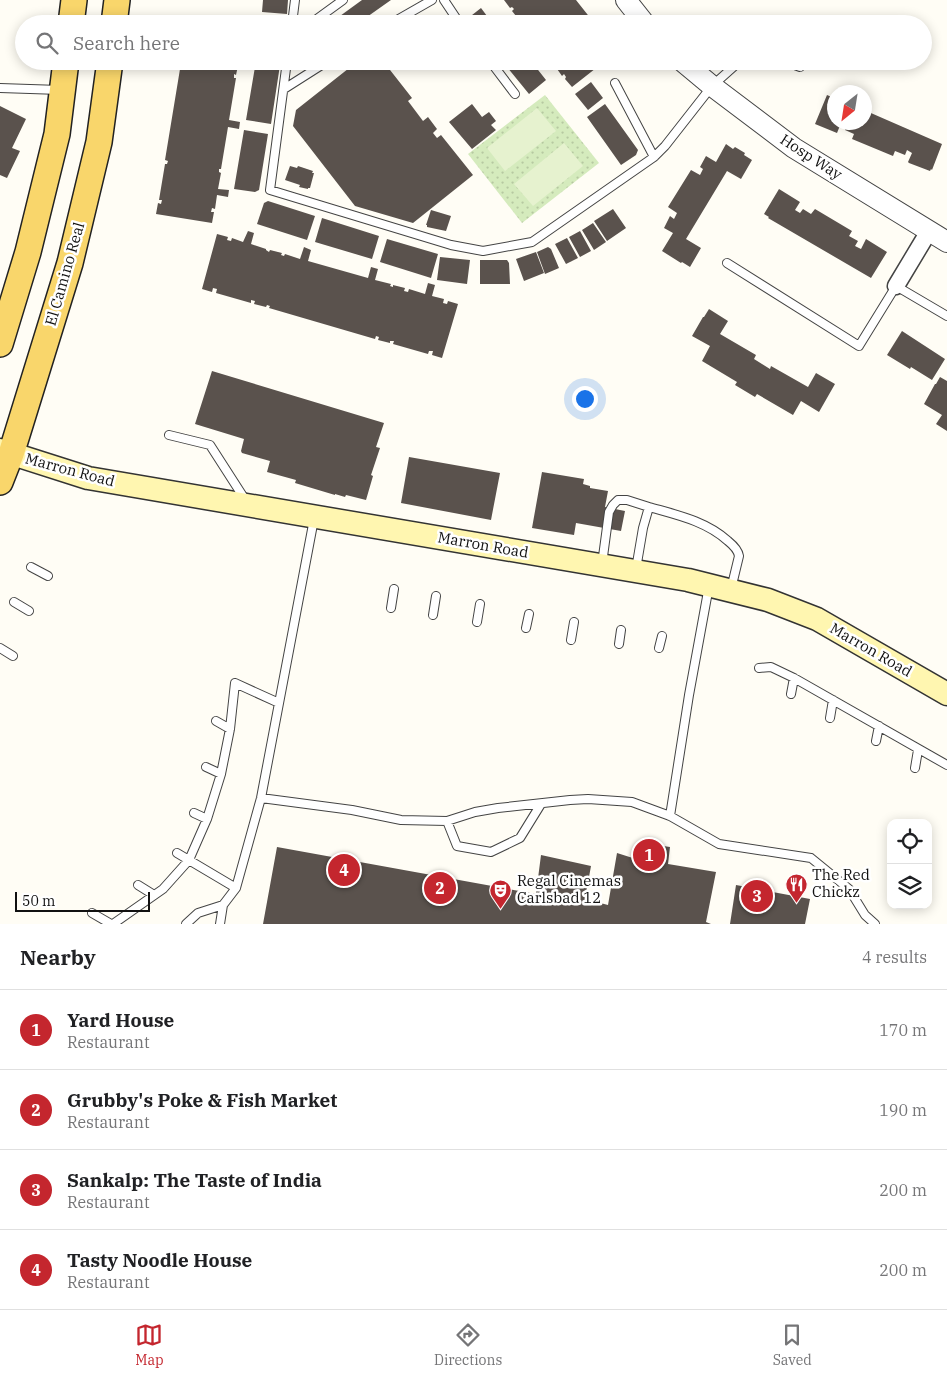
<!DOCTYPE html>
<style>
:root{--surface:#fff;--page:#f6f6f6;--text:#202124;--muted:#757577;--line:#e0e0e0;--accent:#c4262e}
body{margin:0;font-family:"IBM Plex Serif",serif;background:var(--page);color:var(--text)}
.controls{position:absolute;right:15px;bottom:15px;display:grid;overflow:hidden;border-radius:10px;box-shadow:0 2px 12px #0003}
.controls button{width:45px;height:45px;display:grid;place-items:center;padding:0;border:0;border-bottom:1px solid var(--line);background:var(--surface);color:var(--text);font:25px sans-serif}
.compass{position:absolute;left:827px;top:85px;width:45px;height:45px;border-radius:50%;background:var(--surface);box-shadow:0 2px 12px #0003;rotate:210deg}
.scale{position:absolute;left:15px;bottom:12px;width:135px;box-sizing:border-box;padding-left:5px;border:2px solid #111;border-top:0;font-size:14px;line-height:18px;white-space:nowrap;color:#111;-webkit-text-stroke:4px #fff;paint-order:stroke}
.you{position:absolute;left:584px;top:398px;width:18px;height:18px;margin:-12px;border:4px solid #fff;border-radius:50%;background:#1a73e8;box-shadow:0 0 0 8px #1a73e833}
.badge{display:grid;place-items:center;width:32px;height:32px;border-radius:50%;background:var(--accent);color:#fff;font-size:16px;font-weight:700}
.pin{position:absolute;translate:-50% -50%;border:2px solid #fff;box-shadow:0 1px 5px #0006}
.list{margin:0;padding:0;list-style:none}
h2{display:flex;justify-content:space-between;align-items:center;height:65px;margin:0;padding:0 20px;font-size:21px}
h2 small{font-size:16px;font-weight:400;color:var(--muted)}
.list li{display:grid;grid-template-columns:32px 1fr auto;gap:15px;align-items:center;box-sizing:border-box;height:80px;padding:0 20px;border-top:1px solid var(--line)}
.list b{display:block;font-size:19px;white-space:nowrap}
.list p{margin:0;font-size:16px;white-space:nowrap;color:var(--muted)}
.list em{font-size:16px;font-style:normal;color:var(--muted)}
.icon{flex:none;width:28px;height:28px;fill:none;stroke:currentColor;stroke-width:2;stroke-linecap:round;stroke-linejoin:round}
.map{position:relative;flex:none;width:947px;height:924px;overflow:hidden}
.search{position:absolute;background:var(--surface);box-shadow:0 2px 12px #0003;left:15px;right:15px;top:15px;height:55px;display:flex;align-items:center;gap:12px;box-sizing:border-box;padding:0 18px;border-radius:28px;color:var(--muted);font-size:19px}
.sheet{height:385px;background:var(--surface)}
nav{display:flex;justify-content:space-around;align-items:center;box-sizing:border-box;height:70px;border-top:1px solid var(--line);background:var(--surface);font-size:14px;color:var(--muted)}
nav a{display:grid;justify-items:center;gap:2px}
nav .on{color:var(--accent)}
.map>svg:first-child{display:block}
</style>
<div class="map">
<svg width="947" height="924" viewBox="0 0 947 924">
<defs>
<pattern id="grass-dots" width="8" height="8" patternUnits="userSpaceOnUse" patternTransform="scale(1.25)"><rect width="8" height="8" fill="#d5ebbd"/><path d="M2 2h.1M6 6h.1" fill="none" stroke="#b6c8a1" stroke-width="1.8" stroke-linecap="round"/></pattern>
</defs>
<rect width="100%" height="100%" fill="#fffdf5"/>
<path fill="url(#grass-dots)" d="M545 95 599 163 522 223 468 154Z"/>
<path fill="#e6f2cf" d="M537 108 556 131 505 171 487 148Z
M564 143 583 166 533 206 514 184Z"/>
<path fill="#5a524d" d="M263 0H288L287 14 262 12Z
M362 0H391L357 24H346L340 16Z
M504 0H576L595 24H516L520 21 512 11 514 9 512 7 510 8Z
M481 8 493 24H471L467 19Z
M189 15 235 23V24H188Z
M262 16 286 19V24H261Z
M339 16 345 24H328Z
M606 16 611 22 609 24H596Z
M181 61H239L236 75 234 74V78H236L229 120 240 122 239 129 228 127 221 169H219V172L221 173 218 189 229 190 228 197 217 195 215 209 212 208 211 212H214L212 223 156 214 158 203 161 204 162 200H159L165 164H167L168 161 165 160 180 69 183 70 184 66H181Z
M256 61 280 65 271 124 246 120Z
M358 61H383L412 98 408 101 423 121 428 117 437 129 433 133 437 138 441 135 473 175 413 223 355 206 293 126 296 110Z
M502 61H531L546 80 529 94Z
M548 61H605L572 87 565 79 566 77 564 74 562 76 555 66 551 69 547 62Z
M591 82 603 98 588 110 575 94Z
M827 95 834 98V122H864V110L942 144 932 170 931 169 930 171 909 163 908 162 912 153 907 150 905 155 895 151 893 156 852 139 854 134 845 130 847 125 841 123 837 133 815 124Z
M472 104 482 117 489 112 496 121 491 125 496 130 472 149 449 122Z
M605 104 638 150 636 155 621 165 587 117Z
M0 106 26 119 12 148 20 151 7 178 0 175Z
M244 130 268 134 259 190 255 192 234 189Z
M726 144 733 149 735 147 745 153 744 155 752 160 741 179 727 171 686 239 701 248 690 267 682 262 681 263 662 251 673 233 664 228 670 216 674 219 677 213 668 207 691 170 700 175 703 169 700 167 706 156 716 162Z
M290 166 297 168 298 166 313 171 312 173H314L310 188H308V189L299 187 300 185 285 180Z
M779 189 800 202 795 210 800 213 803 209 811 214 815 209 852 231 849 236 858 241 855 246 861 249 866 239 887 252 871 278 768 218 769 217 764 214Z
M268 201 315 216 307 240 257 224 264 203Z
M613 209 626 228 607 241 594 221Z
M431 210 451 216 446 231 427 227V225H426Z
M322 218 379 236 372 259 315 242Z
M593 223 606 242 594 250 582 230Z
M248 231 254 233 251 244 266 249V250L269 252 270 250 282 253 281 255 284 256 285 254 300 259 304 247 311 250 308 261 368 278 371 267 378 269 375 280 391 284 390 286 393 287V285L405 288 404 291 408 292 409 289 425 294 428 283 435 285 432 296 444 299 443 303 447 304 448 301 458 304 442 358 432 355 433 351H429L428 354 393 344 394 341H390V343L378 340 379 337 376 336 375 339 269 308 270 306 267 305 266 307 254 304 255 301 251 300V303L216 293 217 289 213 288 212 292 202 289 217 234 228 237 227 240 231 241 232 238 243 242Z
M580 231 591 251 580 257 569 237Z
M567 238 578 258 566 264 555 244Z
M387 239 438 254 431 278 380 262Z
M548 247 551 249 559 268 545 274 537 252Z
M536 252 544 273 524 281 516 259Z
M440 257 470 260 467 284 437 280Z
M480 260H507L509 263 510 284H480Z
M709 309 728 321 720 334 756 355 754 359 770 369 771 366 808 387 816 373 835 384 819 412 801 401 793 415 757 394 755 397 735 385 737 382 702 361 710 346 692 336 703 317H704Z
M902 331 945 359 932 380 911 367 910 369 887 355Z
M212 371 384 423 376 447 380 448 371 475 373 476 366 500 346 495 345 497 335 494V495L295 483 296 480 267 472 270 461 242 453 241 451 244 439 195 424Z
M940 377 947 381V431L936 424 942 415 924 404 935 384H936Z
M409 457 500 473 491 520 401 503Z
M542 472 584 479 583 484 590 486V488L608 491 605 507 625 511 621 531 576 523 574 535 532 528Z
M642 843 670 847 668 864 716 872 706 922 711 924H263L277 847 536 894 541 855 591 866 585 899 608 905 617 853 639 860Z
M736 885 810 899 805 924H730Z"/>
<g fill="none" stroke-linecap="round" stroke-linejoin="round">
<defs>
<path id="service" d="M444 0 460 24
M292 24 295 0
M310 24 343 0
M390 24 432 0
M287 61 270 190 451 245 483 251 532 242 654 157 665 146 712 86 740 61
M490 61 515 94
M784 61 800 67
M615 83 654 157
M0 88 60 90
M284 89 328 61
M727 263 859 346 896 286 947 316
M169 435 210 445 246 501
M602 564 609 512 613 505 618 500H627L649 507
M31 567 48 576
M636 569 643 528 649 507C677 515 706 521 728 541 733 545 738 550 739 556L731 589
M14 602 29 611
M391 608 394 589
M433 615 436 596
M477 622 480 604
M526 628 529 614
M571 640 574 622
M619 644 621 630
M0 648 13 656
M659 648 662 636
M759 668 771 667 794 678 947 765
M791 694 794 678
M830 718 833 700
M216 721 230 729
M876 741 879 726
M206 767 221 774
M915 768 918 750
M261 798 352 810 401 820 447 821 475 812 498 808 570 800 588 799 632 802 670 816 719 844 811 858 849 889 865 915 875 924
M194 813 207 819
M670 816 689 695 709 586
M447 821 457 846 491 852 520 838 541 804
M177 853 236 888
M138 885 154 895
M92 913 111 924
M113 924 163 889 189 860 207 819 221 774 230 729 235 683 279 703
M186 924 198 913 223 905
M220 924 223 905 236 888 261 798 314 519"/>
<path id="minor" d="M896 286 929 231"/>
<path id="tertiary" d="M626 0 645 24
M682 61 712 86 794 148 947 242"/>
<path id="secondary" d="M0 450 88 478 688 580 768 600 817 619 947 694"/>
<path id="primary" d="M71 24 74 0
M114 24 117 0
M0 344 28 252 57 134 66 61
M0 482 11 454 70 263 99 142 110 61"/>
</defs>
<use href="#service" stroke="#444" stroke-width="10"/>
<use href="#minor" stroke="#444" stroke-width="19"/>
<use href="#tertiary" stroke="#444" stroke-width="22"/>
<use href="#secondary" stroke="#333" stroke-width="25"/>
<use href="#primary" stroke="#222" stroke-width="28"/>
<use href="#service" stroke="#fff" stroke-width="8"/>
<use href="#minor" stroke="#fff" stroke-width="16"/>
<use href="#tertiary" stroke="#fff" stroke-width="20"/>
<use href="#secondary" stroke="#fff6b0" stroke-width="22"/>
<use href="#primary" stroke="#f9d66b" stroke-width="25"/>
</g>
<defs>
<symbol id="restaurant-pin" viewBox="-11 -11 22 30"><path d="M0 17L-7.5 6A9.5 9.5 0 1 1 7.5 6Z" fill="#c4262e" stroke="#fff"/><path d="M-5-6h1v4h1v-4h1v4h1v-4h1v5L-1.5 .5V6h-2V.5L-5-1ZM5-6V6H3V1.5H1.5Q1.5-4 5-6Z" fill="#fff"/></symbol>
<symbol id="theatre-pin" viewBox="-11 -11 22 30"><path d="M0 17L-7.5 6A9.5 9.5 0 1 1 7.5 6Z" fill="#c4262e" stroke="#fff"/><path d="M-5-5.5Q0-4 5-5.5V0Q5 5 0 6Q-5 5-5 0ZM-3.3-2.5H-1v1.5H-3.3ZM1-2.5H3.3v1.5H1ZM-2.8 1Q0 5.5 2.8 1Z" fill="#fff"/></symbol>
</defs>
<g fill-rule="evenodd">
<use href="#restaurant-pin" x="784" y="872" width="25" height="34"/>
<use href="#theatre-pin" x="488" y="878" width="25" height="34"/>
</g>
<g text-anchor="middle" stroke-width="5" stroke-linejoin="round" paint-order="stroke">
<g font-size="15" fill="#111" stroke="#fff">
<text transform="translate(811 157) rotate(33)" y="5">Hosp Way</text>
<text transform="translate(65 274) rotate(-74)" y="5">El Camino Real</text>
<text transform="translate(70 470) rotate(15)" y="5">Marron Road</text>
<text transform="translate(483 545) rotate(10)" y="5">Marron Road</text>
<text transform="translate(871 650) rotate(30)" y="5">Marron Road</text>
</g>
<g font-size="15" fill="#111" stroke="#fff" text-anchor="start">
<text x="812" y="880">The Red<tspan x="812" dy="17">Chickz</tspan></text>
<text x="517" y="886">Regal Cinemas<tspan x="517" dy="17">Carlsbad 12</tspan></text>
</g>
</g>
</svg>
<div class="controls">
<button><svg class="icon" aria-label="locate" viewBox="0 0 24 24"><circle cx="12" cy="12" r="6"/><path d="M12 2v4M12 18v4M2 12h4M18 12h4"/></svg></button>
<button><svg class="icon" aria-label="layers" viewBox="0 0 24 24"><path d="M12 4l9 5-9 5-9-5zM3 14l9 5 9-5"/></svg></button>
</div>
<svg class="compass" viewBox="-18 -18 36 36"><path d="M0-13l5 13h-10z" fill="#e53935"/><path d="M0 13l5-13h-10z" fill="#757577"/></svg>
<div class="scale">50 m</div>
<div class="you"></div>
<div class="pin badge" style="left:649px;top:855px">1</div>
<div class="pin badge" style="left:440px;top:888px">2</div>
<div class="pin badge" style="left:757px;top:896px">3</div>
<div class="pin badge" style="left:344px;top:870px">4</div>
<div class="search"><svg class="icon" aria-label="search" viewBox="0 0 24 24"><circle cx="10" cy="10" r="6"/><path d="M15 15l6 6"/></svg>Search here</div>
</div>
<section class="sheet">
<h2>Nearby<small>4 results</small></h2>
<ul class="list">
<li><span class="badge">1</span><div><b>Yard House</b><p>Restaurant</p></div><em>170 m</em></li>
<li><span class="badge">2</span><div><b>Grubby's Poke &amp; Fish Market</b><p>Restaurant</p></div><em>190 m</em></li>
<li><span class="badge">3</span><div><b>Sankalp: The Taste of India</b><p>Restaurant</p></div><em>200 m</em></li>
<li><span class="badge">4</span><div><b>Tasty Noodle House</b><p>Restaurant</p></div><em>200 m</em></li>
</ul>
</section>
<nav>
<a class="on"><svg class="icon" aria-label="map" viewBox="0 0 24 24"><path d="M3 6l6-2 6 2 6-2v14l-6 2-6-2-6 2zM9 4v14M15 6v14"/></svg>Map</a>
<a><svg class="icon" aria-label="directions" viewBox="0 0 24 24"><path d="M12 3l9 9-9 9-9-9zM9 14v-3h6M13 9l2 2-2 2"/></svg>Directions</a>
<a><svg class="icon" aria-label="saved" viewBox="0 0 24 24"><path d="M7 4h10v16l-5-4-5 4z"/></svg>Saved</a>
</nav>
